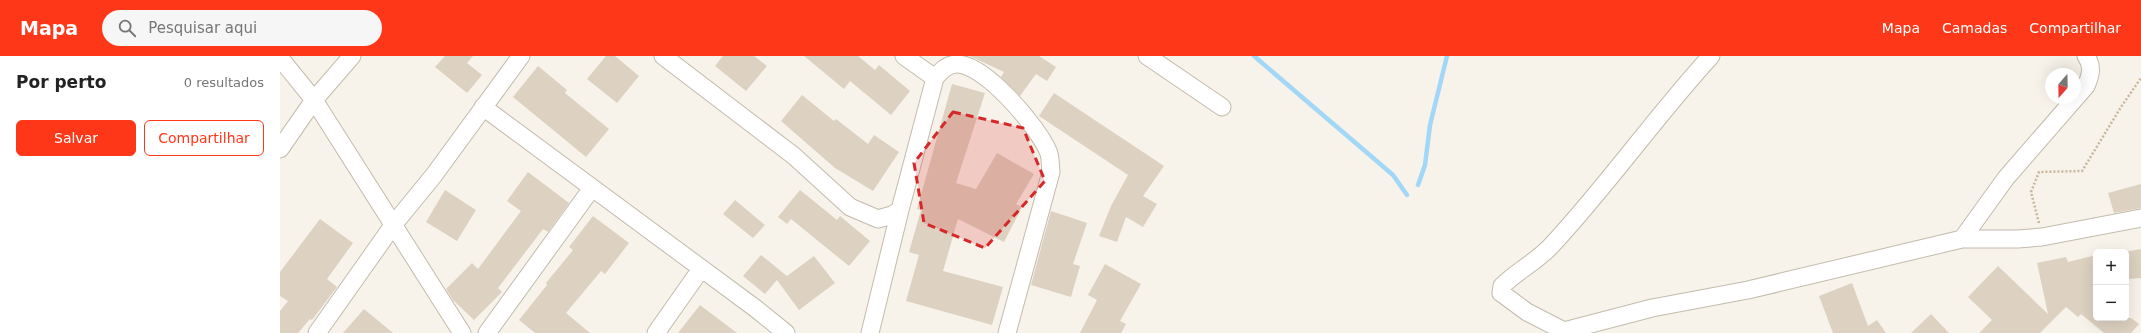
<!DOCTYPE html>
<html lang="pt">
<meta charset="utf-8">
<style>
:root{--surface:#fff;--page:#f6f6f6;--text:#222;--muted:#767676;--line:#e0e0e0;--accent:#ff3719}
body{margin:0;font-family:"DejaVu Sans",sans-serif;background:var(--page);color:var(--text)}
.controls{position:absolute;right:12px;bottom:12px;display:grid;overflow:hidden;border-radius:6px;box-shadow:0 4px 16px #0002}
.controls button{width:36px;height:36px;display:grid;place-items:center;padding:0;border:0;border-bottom:1px solid var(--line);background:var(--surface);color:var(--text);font:20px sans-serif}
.compass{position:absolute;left:1765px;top:12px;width:36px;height:36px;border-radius:50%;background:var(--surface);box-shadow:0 4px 16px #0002;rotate:200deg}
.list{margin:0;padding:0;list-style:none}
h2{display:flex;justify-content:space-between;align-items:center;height:52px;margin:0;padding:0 16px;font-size:17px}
h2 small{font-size:13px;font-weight:400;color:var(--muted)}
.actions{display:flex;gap:8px;padding:12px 16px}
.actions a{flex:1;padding:9px 0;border:1px solid var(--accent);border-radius:6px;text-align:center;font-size:14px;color:var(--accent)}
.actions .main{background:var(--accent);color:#fff}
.icon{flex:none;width:22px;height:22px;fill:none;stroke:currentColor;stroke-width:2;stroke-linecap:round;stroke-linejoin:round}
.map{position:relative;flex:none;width:1861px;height:277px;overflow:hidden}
header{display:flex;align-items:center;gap:24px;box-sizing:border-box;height:56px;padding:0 20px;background:var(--accent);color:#fff}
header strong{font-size:19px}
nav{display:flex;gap:22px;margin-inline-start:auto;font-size:14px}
.search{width:280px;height:36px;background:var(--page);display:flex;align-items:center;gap:10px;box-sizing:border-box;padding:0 14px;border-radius:22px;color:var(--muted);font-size:15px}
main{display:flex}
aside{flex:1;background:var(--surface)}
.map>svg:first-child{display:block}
</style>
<header>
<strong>Mapa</strong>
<div class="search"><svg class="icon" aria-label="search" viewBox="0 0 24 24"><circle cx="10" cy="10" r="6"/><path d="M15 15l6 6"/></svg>Pesquisar aqui</div>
<nav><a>Mapa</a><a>Camadas</a><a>Compartilhar</a></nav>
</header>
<main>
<aside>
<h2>Por perto<small>0 resultados</small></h2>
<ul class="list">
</ul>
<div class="actions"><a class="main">Salvar</a><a>Compartilhar</a></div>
</aside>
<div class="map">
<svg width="1861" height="277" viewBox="0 0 1861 277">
<rect width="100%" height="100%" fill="#f7f3ea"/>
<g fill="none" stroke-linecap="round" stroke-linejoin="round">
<path stroke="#a2d7f8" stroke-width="4.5" d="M974 0 1113 119 1127 139
M1138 129 1145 109 1150 69 1167 0"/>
</g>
<path fill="#ddd1c1" d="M165 0H193L187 7 202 19 187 37 155 11Z
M326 0H335L359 20 337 47 307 23Z
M443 0H474L487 10 466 35 435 10Z
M524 0H578L595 14 599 9 630 35 611 59 570 25 564 33Z
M690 0H759L776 11 767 25 756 18 740 40 721 21 724 16Z
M258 10 287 34 285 37 329 73 306 101 233 41Z
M672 28 705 37 676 127 696 133 717 97 754 118 736 148 742 151 724 186 678 163 663 215 723 231 712 269 626 245 639 199 629 196 641 154 637 153Z
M774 37 884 110 863 140 877 148 863 171 846 161 837 186 819 180 831 150 848 119 759 60Z
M522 39 554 65 556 63 588 88 594 79 619 96 593 135 555 112 501 65Z
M248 116 289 147 268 176 263 173 218 232 222 236 194 264 173 244 166 233 192 207 198 213 241 155 227 145Z
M1861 128V152L1834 157 1828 137Z
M165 134 196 154 177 185 146 166Z
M520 134 557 164 560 160 590 185 569 210 511 163 507 168 498 161Z
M455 144 485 169 473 182 443 158Z
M771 155 807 167 793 208 800 210 791 241 751 229Z
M313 160 349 187 325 218 321 215 286 257 310 277H255L239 264 267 229 266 227 293 194 289 191Z
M40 163 73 187 47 223 57 231 32 264 30 263 18 277H0V255L8 245 0 240V216Z
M1861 193V222L1849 223 1845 196Z
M481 199 507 220 534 200 555 227 519 254 497 224 485 238 463 220Z
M1816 199V262H1851L1859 268 1851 277H1824L1801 258 1798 261 1786 251 1760 277H1699L1712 264 1688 241 1718 210 1768 258 1757 207 1786 201 1788 206Z
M825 208 861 228 840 265 846 268 841 277H800L817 244 808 239Z
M1572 227 1588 270 1597 264 1606 277H1553L1539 240Z
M420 249 457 277H398Z
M84 253 113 277H63Z
M1651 258 1669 277H1631Z"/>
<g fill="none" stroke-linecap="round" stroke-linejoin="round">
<defs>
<path id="street" d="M383 0 514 100 570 151 598 163 612 159 620 154 655 22C661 15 667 8 677 8 705 8 758 71 768 95 771 101 770 109 771 116L727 277
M624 0 655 22
M867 0 942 51
M1431 0C1375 61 1328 129 1271 190 1256 206 1237 215 1222 230L1221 237 1224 239 1247 256 1284 275 1372 252 1468 234 1682 183H1738L1762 181 1861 162
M0 2 34 44 182 277
M203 51 475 252 506 277
M0 93 34 44 72 0
M1682 183 1726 122 1806 30C1811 19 1813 10 1806 0
M37 277 114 168 154 119 241 0
M207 277 312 132
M376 277 421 213
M590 277 620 154"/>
</defs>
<use href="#street" stroke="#c3bbac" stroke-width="19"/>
<path stroke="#c7b69b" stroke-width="2.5" stroke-dasharray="2 2" stroke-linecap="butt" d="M1759 167 1751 136 1759 116 1802 115 1841 51 1861 22"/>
<use href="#street" stroke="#fff" stroke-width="17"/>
</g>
<path fill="#d62828" fill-opacity="0.2" stroke="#d62828" stroke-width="3" stroke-dasharray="8 5" stroke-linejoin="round" d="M673 56 743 72 765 125 705 192 644 167 634 107Z"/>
</svg>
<div class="controls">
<button>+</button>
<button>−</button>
</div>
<svg class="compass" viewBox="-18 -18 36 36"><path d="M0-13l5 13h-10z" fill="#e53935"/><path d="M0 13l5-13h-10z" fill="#767676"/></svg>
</div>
</main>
